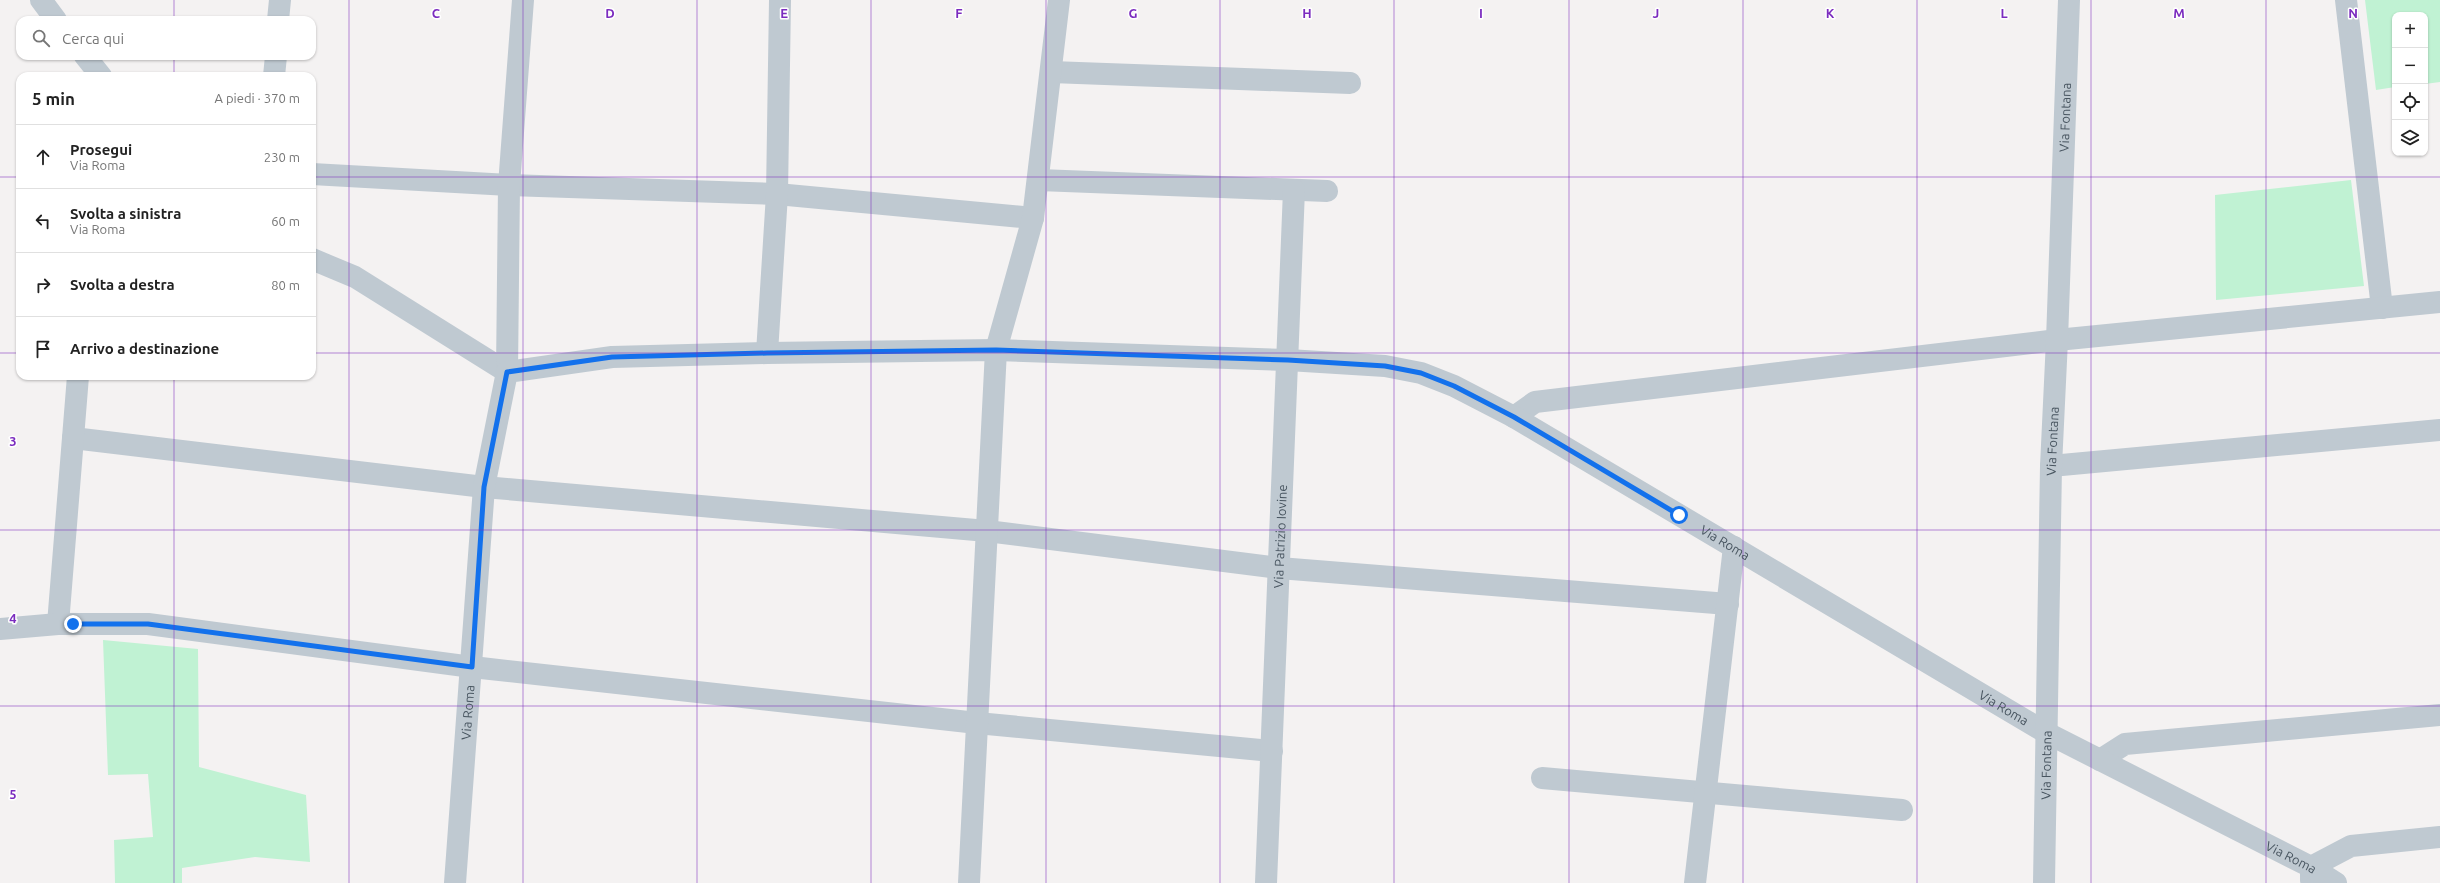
<!DOCTYPE html>
<html lang="it">
<meta charset="utf-8">
<style>
:root{--surface:#fff;--page:#f6f6f6;--text:#222;--muted:#767676;--line:#e0e0e0}
body{margin:0;font-family:Ubuntu,sans-serif;background:var(--page);color:var(--text)}
.controls{position:absolute;right:12px;top:12px;display:grid;overflow:hidden;border-radius:8px;box-shadow:0 1px 3px #0004}
.controls button{width:36px;height:36px;display:grid;place-items:center;padding:0;border:0;border-bottom:1px solid var(--line);background:var(--surface);color:var(--text);font:20px sans-serif}
.stop{position:absolute;width:12px;height:12px;margin:-9px;border:3px solid #1371ec;border-radius:50%;background:#fff}
.stop.end{background:#1371ec;border-color:#fff;box-shadow:0 1px 4px #0008}
.list{margin:0;padding:0;list-style:none}
h2{display:flex;justify-content:space-between;align-items:center;height:52px;margin:0;padding:0 16px;font-size:17px}
h2 small{font-size:13px;font-weight:400;color:var(--muted)}
.list li{display:grid;grid-template-columns:26px 1fr auto;gap:12px;align-items:center;box-sizing:border-box;height:64px;padding:0 16px;border-top:1px solid var(--line)}
.list b{display:block;font-size:15px;white-space:nowrap}
.list p{margin:0;font-size:13px;white-space:nowrap;color:var(--muted)}
.list em{font-size:13px;font-style:normal;color:var(--muted)}
.icon{flex:none;width:22px;height:22px;fill:none;stroke:currentColor;stroke-width:2;stroke-linecap:round;stroke-linejoin:round}
.map{position:relative;flex:none;width:2440px;height:883px;overflow:hidden}
.search{position:absolute;background:var(--surface);box-shadow:0 1px 3px #0004;left:16px;top:16px;width:300px;height:44px;display:flex;align-items:center;gap:10px;box-sizing:border-box;padding:0 14px;border-radius:12px;color:var(--muted);font-size:15px}
.panel{position:absolute;background:var(--surface);box-shadow:0 1px 3px #0004;left:16px;top:72px;width:300px;height:308px;border-radius:12px}
.map>svg:first-child{display:block}
</style>
<div class="map">
<svg width="2440" height="883" viewBox="0 0 2440 883">
<rect width="100%" height="100%" fill="#f4f2f2"/>
<path fill="#c0f2d3" d="M2365 0H2440V82L2425 84V15H2395V87L2376 90Z
M2351 180 2364 286 2216 300 2215 195Z
M103 640 198 649 199 767 306 795 310 862 255 857 182 868V883H115L114 840 153 837 148 774 108 775Z"/>
<g fill="none" stroke-linecap="round" stroke-linejoin="round">
<g stroke="#bfc9d1" stroke-width="22">
<path d="M41 0 56 20"/>
<path d="M2346 0 2382 308"/>
<path d="M278 20 280 0"/>
<path d="M85 56 101 76"/>
<path d="M1051 72 1350 83"/>
<path d="M274 76 276 56"/>
<path d="M312 174 509 185 777 194 1033 218"/>
<path d="M1039 180 1327 191"/>
<path d="M312 259 355 277 507 372"/>
<path d="M767 353 777 194 780 0"/>
<path d="M507 372 509 185 523 0"/>
<path d="M1514 417 1535 402 2057 340 2440 302"/>
<path d="M73 438 484 487 987 531 1279 568 1728 604"/>
<path d="M2051 466 2440 430"/>
<path d="M58 624 78 376"/>
<path d="M0 629 58 624H148L472 667 977 723 1272 751"/>
<path d="M2100 760 2125 744 2440 715"/>
<path d="M1542 778 1902 810"/>
<path d="M2311 880V867L2351 846 2440 837"/>
<path id="s1" d="M455 883 484 487 507 372 612 357 767 353 996 350 1288 360 1385 366 1421 373 1454 386 1514 417 2045 732 2311 867 2336 883"/>
<path d="M969 883 996 350 1033 218 1059 0"/>
<path id="s2" d="M1266 883 1294 190"/>
<path d="M1695 883 1734 547"/>
<path id="s3" d="M2044 883 2051 466 2057 340 2069 0"/>
</g>
</g>
<g fill="none" stroke-linecap="round" stroke-linejoin="round">
<path stroke="#1371ec" stroke-width="5" d="M73 624H148L472 667 484 487 507 372 612 357 767 353 996 350 1288 360 1385 366 1421 373 1454 386 1514 417 1679 515"/>
</g>
<path fill="none" stroke="#7b2cbf" stroke-width="1" stroke-opacity="0.55" d="M174 0V20M349 0V883M523 0V883M697 0V883M871 0V883M1046 0V883M1220 0V883M1394 0V883M1569 0V883M1743 0V883M1917 0V883M2091 0V883M2266 0V883M174 56V76M0 177H20M312 177H2440M0 353H20M312 353H2440M174 376V883M0 530H2440M0 706H2440"/>
<g text-anchor="middle" stroke-width="3" stroke-linejoin="round" paint-order="stroke">
<g font-size="13" fill="#485560" stroke="#fff">
<text dy="5" stroke="none"><textPath href="#s3" startOffset="766">Via Fontana</textPath></text>
<text dy="5" stroke="none"><textPath href="#s3" startOffset="442">Via Fontana</textPath></text>
<text dy="5" stroke="none"><textPath href="#s2" startOffset="347">Via Patrizio Iovine</textPath></text>
<text dy="5" stroke="none"><textPath href="#s1" startOffset="1779">Via Roma</textPath></text>
<text dy="5" stroke="none"><textPath href="#s1" startOffset="2103">Via Roma</textPath></text>
<text dy="5" stroke="none"><textPath href="#s1" startOffset="171">Via Roma</textPath></text>
<text dy="5" stroke="none"><textPath href="#s3" startOffset="118">Via Fontana</textPath></text>
<text dy="5" stroke="none"><textPath href="#s1" startOffset="2427">Via Roma</textPath></text>
</g>
</g>
<g font-size="13" text-anchor="middle" font-weight="bold" fill="#7b2cbf" stroke="#fff" stroke-width="3" stroke-linejoin="round" paint-order="stroke">
<text x="436" y="18">C</text>
<text x="610" y="18">D</text>
<text x="784" y="18">E</text>
<text x="959" y="18">F</text>
<text x="1133" y="18">G</text>
<text x="1307" y="18">H</text>
<text x="1481" y="18">I</text>
<text x="1656" y="18">J</text>
<text x="1830" y="18">K</text>
<text x="2004" y="18">L</text>
<text x="2179" y="18">M</text>
<text x="2353" y="18">N</text>
<text x="13" y="446">3</text>
<text x="13" y="623">4</text>
<text x="13" y="799">5</text>
</g>
</svg>
<div class="controls">
<button>+</button>
<button>−</button>
<button><svg class="icon" aria-label="locate" viewBox="0 0 24 24"><circle cx="12" cy="12" r="6"/><path d="M12 2v4M12 18v4M2 12h4M18 12h4"/></svg></button>
<button><svg class="icon" aria-label="layers" viewBox="0 0 24 24"><path d="M12 4l9 5-9 5-9-5zM3 14l9 5 9-5"/></svg></button>
</div>
<div class="stop" style="left:1679px;top:515px"></div>
<div class="stop end" style="left:73px;top:624px"></div>
<div class="search"><svg class="icon" aria-label="search" viewBox="0 0 24 24"><circle cx="10" cy="10" r="6"/><path d="M15 15l6 6"/></svg>Cerca qui</div>
<section class="panel">
<h2>5 min<small>A piedi · 370 m</small></h2>
<ul class="list">
<li><svg class="icon" aria-label="ahead" viewBox="0 0 24 24"><path d="M12 20V5M6 11l6-6 6 6"/></svg><div><b>Prosegui</b><p>Via Roma</p></div><em>230 m</em></li>
<li><svg class="icon" aria-label="left" viewBox="0 0 24 24"><path d="M17 20v-9H6M10 6l-5 5 5 5"/></svg><div><b>Svolta a sinistra</b><p>Via Roma</p></div><em>60 m</em></li>
<li><svg class="icon" aria-label="right" viewBox="0 0 24 24"><path d="M7 20v-9h11M14 6l5 5-5 5"/></svg><div><b>Svolta a destra</b></div><em>80 m</em></li>
<li><svg class="icon" aria-label="arrive" viewBox="0 0 24 24"><path d="M6 21V4h12l-3 4 3 4H6"/></svg><div><b>Arrivo a destinazione</b></div></li>
</ul>
</section>
</div>
